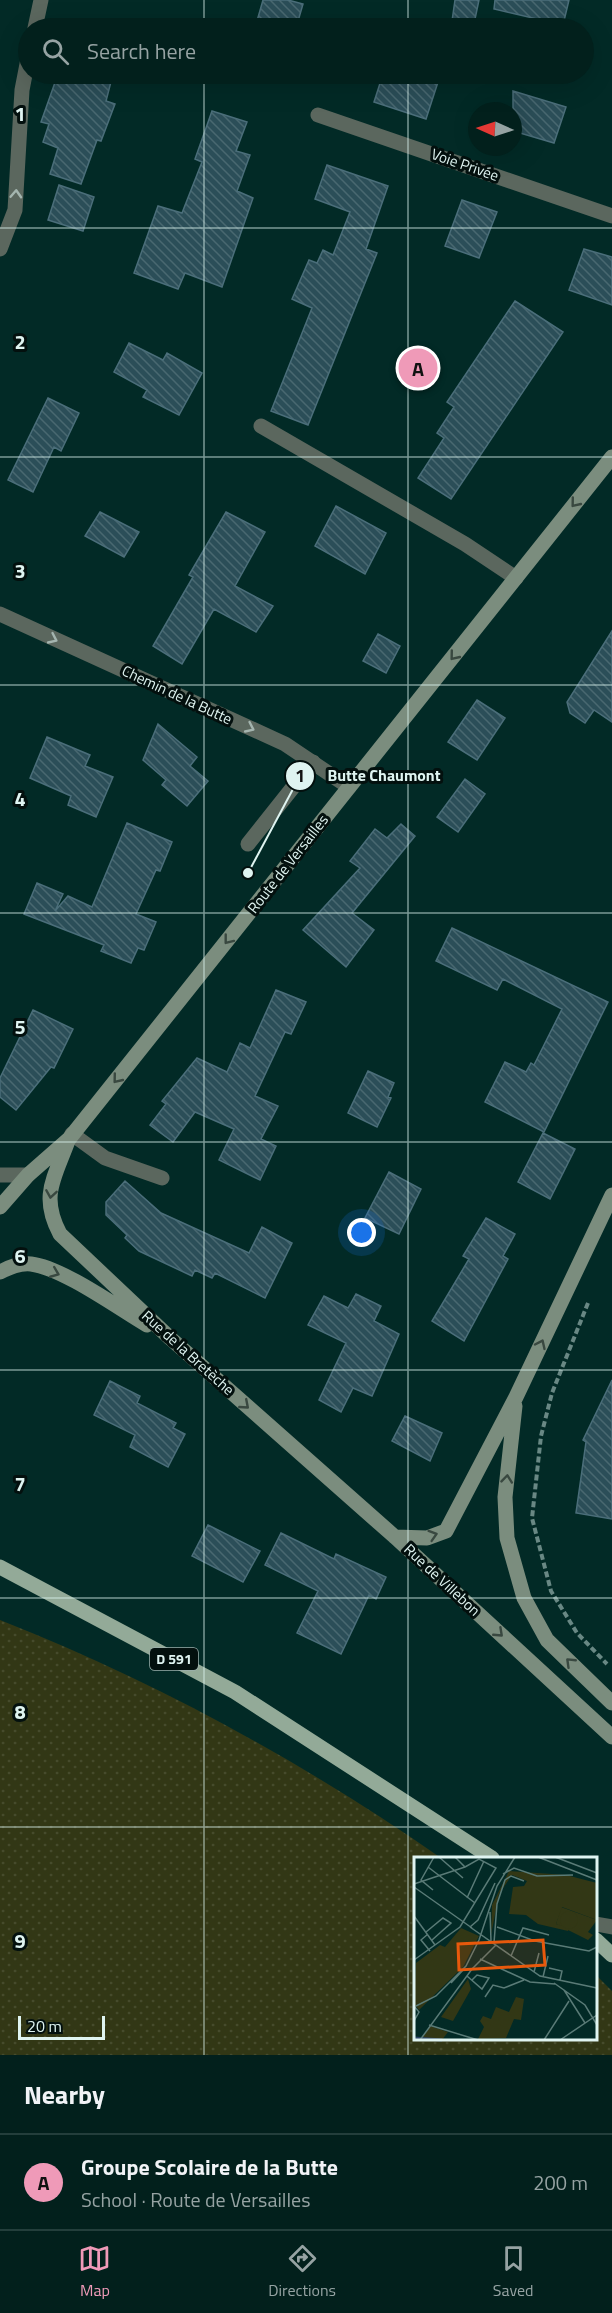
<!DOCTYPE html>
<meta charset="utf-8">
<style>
:root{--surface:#02201c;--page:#102d29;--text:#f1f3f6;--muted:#96a3a3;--line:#233e3b;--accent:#ef9ab8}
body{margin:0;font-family:"Titillium Web",sans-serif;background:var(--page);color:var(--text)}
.compass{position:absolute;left:468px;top:102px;width:54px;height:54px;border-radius:50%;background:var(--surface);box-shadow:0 6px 24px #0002;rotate:273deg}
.scale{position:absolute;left:18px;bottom:15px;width:87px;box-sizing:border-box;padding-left:6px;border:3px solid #dff4f1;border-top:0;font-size:16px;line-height:21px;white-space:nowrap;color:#dff4f1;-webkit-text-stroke:4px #03100e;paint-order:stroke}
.you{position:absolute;left:362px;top:1233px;width:21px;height:21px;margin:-15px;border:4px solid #fff;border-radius:50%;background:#1a73e8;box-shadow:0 0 0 9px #1a73e833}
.badge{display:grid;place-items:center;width:39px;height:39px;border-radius:50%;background:var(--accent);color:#111;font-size:20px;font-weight:700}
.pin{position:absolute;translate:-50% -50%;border:3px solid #fff;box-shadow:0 2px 6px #0006}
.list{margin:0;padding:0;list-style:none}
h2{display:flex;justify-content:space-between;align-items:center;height:78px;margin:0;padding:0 24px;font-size:26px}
h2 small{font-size:20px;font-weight:400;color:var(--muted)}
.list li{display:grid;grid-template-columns:39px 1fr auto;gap:18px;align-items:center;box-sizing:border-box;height:96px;padding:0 24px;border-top:2px solid var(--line)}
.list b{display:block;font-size:22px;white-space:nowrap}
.list p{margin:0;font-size:20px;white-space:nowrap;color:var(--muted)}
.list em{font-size:20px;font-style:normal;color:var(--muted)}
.icon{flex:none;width:33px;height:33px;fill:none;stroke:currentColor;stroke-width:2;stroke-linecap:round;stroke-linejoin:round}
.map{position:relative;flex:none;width:612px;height:2055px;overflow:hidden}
.search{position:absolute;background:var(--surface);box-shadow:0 6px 24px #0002;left:18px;right:18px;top:18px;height:66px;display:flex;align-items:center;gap:15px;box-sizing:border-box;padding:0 21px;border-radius:33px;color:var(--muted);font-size:22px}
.sheet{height:174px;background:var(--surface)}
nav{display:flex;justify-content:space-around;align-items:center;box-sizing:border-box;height:84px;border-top:2px solid var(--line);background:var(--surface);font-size:16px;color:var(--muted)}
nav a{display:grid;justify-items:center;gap:3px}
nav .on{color:var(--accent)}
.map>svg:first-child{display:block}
</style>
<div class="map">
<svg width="612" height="2055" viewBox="0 0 612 2055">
<defs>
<pattern id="grass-dots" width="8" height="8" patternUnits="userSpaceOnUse" patternTransform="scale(1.5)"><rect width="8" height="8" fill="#323715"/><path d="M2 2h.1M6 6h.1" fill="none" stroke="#464b2c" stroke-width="1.8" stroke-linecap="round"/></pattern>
<pattern id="building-back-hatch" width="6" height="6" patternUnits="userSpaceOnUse" patternTransform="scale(1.5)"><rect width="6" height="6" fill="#2b4e58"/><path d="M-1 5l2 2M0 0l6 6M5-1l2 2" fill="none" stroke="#496870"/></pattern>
</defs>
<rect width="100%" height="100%" fill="#022a26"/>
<path fill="url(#grass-dots)" d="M0 1620C155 1681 305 1763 441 1858H416V2038H596V1975L612 1991V2055H0Z"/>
<path fill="url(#building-back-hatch)" stroke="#4b6e7a" stroke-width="1.5" d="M263 0H288L303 4 296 28H255Z
M455 0H479L474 24 452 21Z
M495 0H569L563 25 494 9Z
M58 74H113L106 101 115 104 101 141 97 140 81 184 50 174 58 148 43 142 49 124 41 122Z
M383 74H410L438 82 426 119 374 102Z
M513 91 566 107 554 143 513 131Z
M212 111 247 122 236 151 250 155 237 191 253 198 222 287 185 273 178 289 134 273 158 206 182 213 202 162 195 159Z
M327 165 388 186 366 249 377 253 308 425 271 411 312 308 292 299 309 260 317 263 323 250 333 255 350 212 315 199Z
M59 185 94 197 83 231 48 220Z
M462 200 497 212 479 258 445 246Z
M584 249 612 257V305L569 290Z
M515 301 563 332 451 499 418 478 444 438 437 433 454 407 447 402Z
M129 343 163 360 167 353 202 373 179 415 143 397 147 390 114 372Z
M48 398 79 413 61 451 54 447 33 492 8 480Z
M336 506 386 533 365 574 315 546Z
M100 512 139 532 124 557 85 536Z
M226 512 265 532 235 586 273 606 256 632 214 609 182 664 153 646 193 577 189 575Z
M612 631V722L594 710 585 723 570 713 567 702Z
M378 634 400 646 386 673 363 661Z
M477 700 505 718 477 760 448 742Z
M158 724 197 757 190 766 208 781 187 806 162 785 166 780 143 760Z
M47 737 90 755 85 766 113 777 96 817 68 805 71 796 30 778Z
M465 779 485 794 458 832 437 817Z
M127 823 172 842 160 871 156 870 136 914 156 922 144 950 138 948 131 963 101 951 104 945 24 914 37 883 63 894 55 911 68 896 92 907Z
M401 824 415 836 352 913 374 930 346 967 303 930 360 868 350 861 375 829 387 838Z
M452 928 608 1002 544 1132 485 1102 505 1062 526 1072 531 1063 534 1065 562 1009 503 979 497 990 436 961Z
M276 990 306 1002 291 1034 285 1032 255 1096 278 1106 261 1139 276 1146 260 1180 219 1160 234 1129 195 1112 173 1142 150 1125 166 1104 162 1101 197 1058 227 1072 240 1043 250 1048Z
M33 1010 73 1029 54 1068 51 1067 16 1110 0 1097V1078Z
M368 1071 394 1083 388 1097 391 1098 377 1127 348 1113Z
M543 1133 575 1149 550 1199 518 1182Z
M389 1172 421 1189 399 1234 365 1218Z
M125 1181 161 1213 249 1253 262 1227 292 1243 265 1298 215 1273 212 1278 195 1270 192 1276 139 1251 125 1238 127 1235 106 1215V1202Z
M486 1218 515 1234 503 1256 508 1259 464 1341 432 1321 469 1259 463 1256Z
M356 1294 381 1306 374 1321 399 1334 372 1396 353 1388 341 1412 319 1400 346 1343 308 1325 324 1296 348 1308Z
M612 1380V1519L576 1513 586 1442 583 1440Z
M110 1381 140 1396 137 1403 176 1423 173 1428 185 1434 168 1467 130 1447 135 1435 94 1415Z
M405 1416 442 1433 430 1461 392 1441Z
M208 1525 260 1551 243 1582 192 1556Z
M281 1533 334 1559 336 1554 386 1577 376 1599 369 1595 341 1654 297 1633 318 1591 265 1565Z"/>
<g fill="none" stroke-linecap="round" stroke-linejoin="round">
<path stroke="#698884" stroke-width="4" stroke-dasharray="6 3" stroke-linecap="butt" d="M588 1303 552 1393 541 1436 532 1518 551 1591 577 1633 607 1664"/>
<path stroke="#5b675e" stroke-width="15" d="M261 426 465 544 516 578
M248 844 313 762
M72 1134 105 1158 162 1178
M596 1924 612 1927"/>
<path stroke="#5b675e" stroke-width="15" d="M35 28 41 0
M318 115 612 216
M0 249 15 210 22 90 28 59
M0 614 285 744 349 787
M0 1175H28"/>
<path stroke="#7b8d7e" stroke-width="15" d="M68 1141C54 1179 40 1196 60 1234L170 1338 395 1537 612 1737
M0 1207 28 1175 69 1139 612 457
M0 1272C10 1267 19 1263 31 1264 63 1268 118 1308 147 1325
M515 1406 505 1497 507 1538 524 1598 547 1640 612 1703
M395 1537 427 1538 446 1531 516 1397 612 1195"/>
<path stroke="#93aa98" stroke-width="15" d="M0 1567 235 1692 492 1858
M596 1940 612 1955"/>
</g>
<defs><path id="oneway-chevron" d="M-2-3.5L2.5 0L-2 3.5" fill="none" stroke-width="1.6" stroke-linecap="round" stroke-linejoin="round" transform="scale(1.5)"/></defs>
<g stroke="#a4b5af">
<use href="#oneway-chevron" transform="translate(16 194) rotate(-87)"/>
<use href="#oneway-chevron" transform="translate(53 639) rotate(25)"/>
<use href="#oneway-chevron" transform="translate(250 728) rotate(25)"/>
</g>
<g stroke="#394840">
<use href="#oneway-chevron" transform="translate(575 503) rotate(129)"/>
<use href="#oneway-chevron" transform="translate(454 656) rotate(129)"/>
<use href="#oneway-chevron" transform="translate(228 940) rotate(128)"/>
<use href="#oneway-chevron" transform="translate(117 1079) rotate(129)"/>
<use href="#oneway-chevron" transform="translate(51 1194) rotate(99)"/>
<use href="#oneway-chevron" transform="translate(55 1273) rotate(22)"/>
<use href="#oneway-chevron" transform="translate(541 1344) rotate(-65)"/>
<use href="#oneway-chevron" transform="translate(245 1405) rotate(41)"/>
<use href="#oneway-chevron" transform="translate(507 1479) rotate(-84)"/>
<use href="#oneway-chevron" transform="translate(433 1535) rotate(-17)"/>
<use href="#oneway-chevron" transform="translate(499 1633) rotate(43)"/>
<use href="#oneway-chevron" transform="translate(570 1662) rotate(-136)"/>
</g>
<path fill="none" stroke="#dff4f1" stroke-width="1.5" stroke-opacity="0.55" d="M204 0V28M408 0V28M204 74V2055M408 74V2055M0 228H612M0 457H612M0 685H612M0 913H612M0 1142H612M0 1370H612M0 1598H612M0 1827H612"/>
<g text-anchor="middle" stroke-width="6" stroke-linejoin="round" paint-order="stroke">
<rect fill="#03100e" stroke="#9db0ad" stroke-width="1.5" x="150" y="1648" width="48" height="22" rx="4.5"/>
<g font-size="14" font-weight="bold" fill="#dff4f1">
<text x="174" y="1664">D 591</text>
</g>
<g font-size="15" fill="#dff4f1" stroke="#03100e">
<text transform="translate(465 165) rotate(19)" y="5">Voie Privée</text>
<text transform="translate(177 695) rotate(25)" y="5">Chemin de la Butte</text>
<text transform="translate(288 864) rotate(-52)" y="5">Route de Versailles</text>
<text transform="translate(188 1353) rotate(42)" y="5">Rue de la Bretèche</text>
<text transform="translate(442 1580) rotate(43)" y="5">Rue de Villebon</text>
</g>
</g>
<g transform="translate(414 1857)">
<rect width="183" height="183" fill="#022a26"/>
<path d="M147 50 183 63 174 75 179 78 174 83 142 67ZM47 71 65 79 49 110 5 153 0 147 2 106 26 88 31 90ZM54 122 57 132 39 164 27 160ZM16 169 34 175 28 183H7Z" fill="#323715"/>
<path d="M95 14 152 18 183 26V63L148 50 142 67 155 71 154 74 124 67 112 58 95 57 99 30 110 29 113 24 98 18 85 37 77 78 78 48ZM102 140 110 142 107 163 100 162 92 181 64 182 70 170 66 164 69 159 77 162 82 150 95 155Z" fill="#323715"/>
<path d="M146 63a9 9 0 1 1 18 0a9 9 0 1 1-18 0Z" fill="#323715"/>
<path fill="none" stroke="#2c4565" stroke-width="3" d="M0 181 28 183"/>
<path fill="none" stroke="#5a7b77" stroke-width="1.5" d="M25 0 49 21M124 0 183 23M141 0 183 16M14 10 61 46M89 17 100 11 123 19 159 18M0 27 51 10M0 30 58 71M19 33 7 23 20 0M53 41 70 4M76 55 77 84M0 59 21 88M56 70 126 119 183 131M56 70 64 63 81 26M83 70 121 84 175 94 183 90M12 75 29 61 37 66 18 83M14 77 7 83 16 94M80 86 83 47 91 23 97 19 110 24M97 99 109 71 135 78M66 102 116 125 141 127M0 103 46 70 82 11 65 2 51 10 41 0M135 111 148 114 146 123M120 115 125 96M53 119 68 132 75 121 63 118 58 123M129 120 134 99M37 126 50 112M140 126 171 148 183 168M150 133 171 166M71 140 79 128 90 131 110 123M2 149 22 139 52 109 65 83 83 29 101 0M0 164 5 155 0 149M15 168 64 183M6 183 58 112 82 88M130 183 155 144M146 183 183 158"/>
<path fill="#e8590c" fill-opacity="0.15" stroke="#e8590c" stroke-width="3" d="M129 83 131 108 45 113 44 87Z"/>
<rect width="183" height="183" fill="none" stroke="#dff4f1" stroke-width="3"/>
</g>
<g font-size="20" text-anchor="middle" font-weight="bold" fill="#dff4f1" stroke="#03100e" stroke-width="6" stroke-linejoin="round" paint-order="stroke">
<text x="20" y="121">1</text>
<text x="20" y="349">2</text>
<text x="20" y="578">3</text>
<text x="20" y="806">4</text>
<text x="20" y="1034">5</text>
<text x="20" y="1263">6</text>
<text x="20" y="1491">7</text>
<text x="20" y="1719">8</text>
<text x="20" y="1948">9</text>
</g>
<path fill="none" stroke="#dff4f1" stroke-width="2" d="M248 873L300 776"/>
<g fill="#dff4f1" stroke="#03100e" stroke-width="2">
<circle cx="248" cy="873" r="6"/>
<circle cx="300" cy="776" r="15"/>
</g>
<g font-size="18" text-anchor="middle" font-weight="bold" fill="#111">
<text x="300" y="782">1</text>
</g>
<g font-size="16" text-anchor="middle" font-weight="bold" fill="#dff4f1" stroke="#03100e" stroke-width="6" stroke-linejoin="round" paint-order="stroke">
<text x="384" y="781">Butte Chaumont</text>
</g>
</svg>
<svg class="compass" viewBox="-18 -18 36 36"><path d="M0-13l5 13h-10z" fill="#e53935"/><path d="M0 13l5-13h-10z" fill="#96a3a3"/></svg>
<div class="scale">20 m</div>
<div class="you"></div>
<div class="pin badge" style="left:418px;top:368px">A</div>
<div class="search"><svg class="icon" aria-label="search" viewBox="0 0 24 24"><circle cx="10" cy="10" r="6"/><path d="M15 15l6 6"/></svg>Search here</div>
</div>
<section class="sheet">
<h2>Nearby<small></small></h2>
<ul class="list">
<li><span class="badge">A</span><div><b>Groupe Scolaire de la Butte</b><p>School · Route de Versailles</p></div><em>200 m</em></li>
</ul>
</section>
<nav>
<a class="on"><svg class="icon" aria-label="map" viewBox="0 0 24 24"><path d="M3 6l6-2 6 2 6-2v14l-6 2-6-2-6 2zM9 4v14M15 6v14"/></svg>Map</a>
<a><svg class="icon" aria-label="directions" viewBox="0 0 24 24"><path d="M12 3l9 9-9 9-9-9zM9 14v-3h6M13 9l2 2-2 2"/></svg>Directions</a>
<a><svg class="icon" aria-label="saved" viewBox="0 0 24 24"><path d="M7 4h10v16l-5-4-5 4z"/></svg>Saved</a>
</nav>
